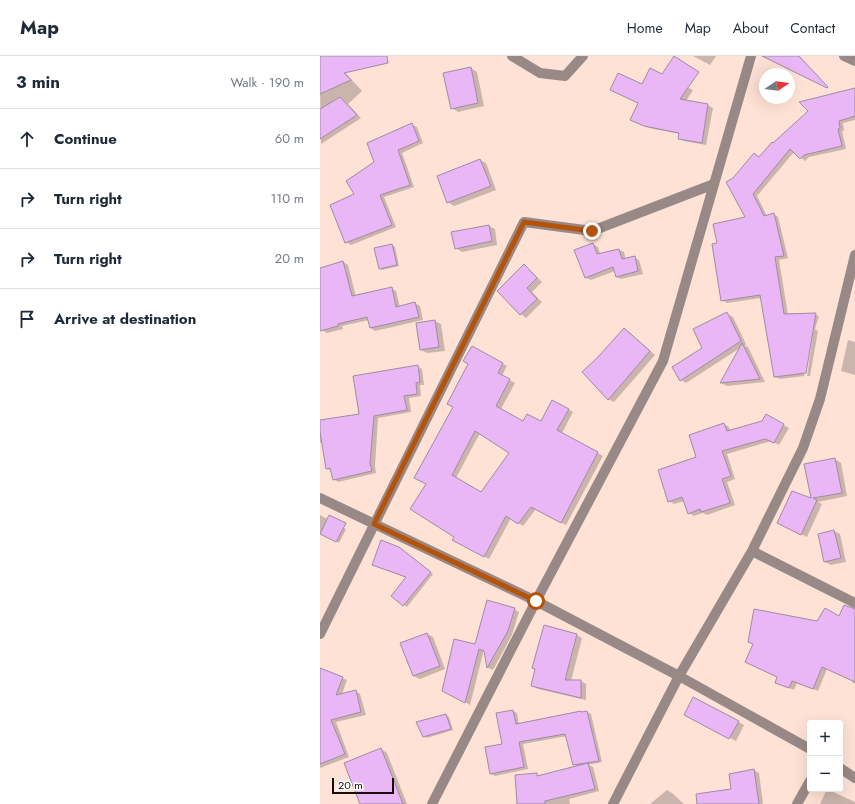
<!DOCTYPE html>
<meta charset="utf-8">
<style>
:root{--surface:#fff;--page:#f2f2f3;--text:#1f2937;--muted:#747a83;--line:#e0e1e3}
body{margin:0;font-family:Jost,sans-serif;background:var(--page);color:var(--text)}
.controls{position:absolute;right:12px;bottom:12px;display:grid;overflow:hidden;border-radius:4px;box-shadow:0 4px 16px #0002}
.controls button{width:36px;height:36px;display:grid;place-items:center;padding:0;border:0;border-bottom:1px solid var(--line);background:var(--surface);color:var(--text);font:20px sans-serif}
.compass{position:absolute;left:439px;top:12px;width:36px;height:36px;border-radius:50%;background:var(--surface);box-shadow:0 4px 16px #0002;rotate:77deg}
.scale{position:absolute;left:12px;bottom:10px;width:62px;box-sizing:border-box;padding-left:4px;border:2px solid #170c07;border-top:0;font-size:11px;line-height:14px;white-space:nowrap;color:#170c07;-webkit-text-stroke:3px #fff;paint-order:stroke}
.stop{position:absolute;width:12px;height:12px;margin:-9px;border:3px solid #b45309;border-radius:50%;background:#fff}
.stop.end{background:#b45309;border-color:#fff;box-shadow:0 1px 4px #0008}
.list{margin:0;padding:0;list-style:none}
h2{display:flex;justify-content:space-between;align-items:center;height:52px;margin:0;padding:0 16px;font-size:17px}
h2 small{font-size:13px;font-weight:400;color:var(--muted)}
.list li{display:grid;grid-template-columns:26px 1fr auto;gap:12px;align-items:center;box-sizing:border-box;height:60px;padding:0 16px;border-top:1px solid var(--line)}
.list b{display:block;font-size:15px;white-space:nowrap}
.list em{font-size:13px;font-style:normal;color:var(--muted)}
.icon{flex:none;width:22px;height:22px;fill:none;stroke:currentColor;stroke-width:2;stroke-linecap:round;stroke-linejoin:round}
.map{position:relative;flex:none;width:535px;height:748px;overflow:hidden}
header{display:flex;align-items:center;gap:24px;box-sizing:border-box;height:56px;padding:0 20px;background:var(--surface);border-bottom:1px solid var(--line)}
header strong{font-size:19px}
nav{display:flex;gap:22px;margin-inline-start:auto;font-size:14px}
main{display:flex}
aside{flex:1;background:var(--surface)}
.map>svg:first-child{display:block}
</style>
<header>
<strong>Map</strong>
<nav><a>Home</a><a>Map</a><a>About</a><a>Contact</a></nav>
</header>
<main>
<aside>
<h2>3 min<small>Walk · 190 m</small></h2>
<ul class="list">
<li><svg class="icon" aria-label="ahead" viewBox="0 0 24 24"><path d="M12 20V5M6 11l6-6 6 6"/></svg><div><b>Continue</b></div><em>60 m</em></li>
<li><svg class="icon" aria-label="right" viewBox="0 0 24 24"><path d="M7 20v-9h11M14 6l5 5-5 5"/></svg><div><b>Turn right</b></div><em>110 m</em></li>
<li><svg class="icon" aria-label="right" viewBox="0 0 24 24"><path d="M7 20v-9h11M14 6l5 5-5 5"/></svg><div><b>Turn right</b></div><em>20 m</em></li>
<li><svg class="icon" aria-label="arrive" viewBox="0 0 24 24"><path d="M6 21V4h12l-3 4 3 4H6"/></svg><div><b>Arrive at destination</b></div></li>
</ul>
</aside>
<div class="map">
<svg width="535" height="748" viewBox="0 0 535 748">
<rect width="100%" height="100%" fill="#fee2d6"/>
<path fill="#0003" fill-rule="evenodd" d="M373 0H396L390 9Z
M151 12 157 16 164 50 138 56 132 52Z
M330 13 373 34 366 45 388 49 393 52 386 89 364 85 359 82 360 78 329 72 316 66 323 30Z
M23 14 42 35 28 48 41 62 1 88 0 33Z
M535 33V64L523 67 524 75H522L526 93 489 101 485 105 474 96 437 140 447 160 454 158 458 161 468 202 459 204 468 259 494 258 499 260 495 273 498 275 490 320H487L494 271H492L484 320 460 323 455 321 441 242 407 247 402 244 398 188 426 161 440 102 454 88Z
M92 69 97 71 103 87 82 97 94 131 64 141 76 171 31 189 26 186 35 138 55 107Z
M160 104 166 107 176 134 134 150 128 146Z
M169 170 175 173 177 189 142 196 136 192Z
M273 188 278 191 280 198 299 194 304 196 306 204 314 201 319 204 323 218 301 223 296 221 295 215 271 224 266 222 255 195Z
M72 189 75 191 79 210 62 214 60 212Z
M23 206 28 209 36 241 71 232 76 235 80 251 95 247 100 250 103 264 55 275 51 272 49 264 22 270 23 273 7 277 2 274 0 266V213Z
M204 210 209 213 222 226 212 236 222 246 206 262 201 258 178 235Z
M407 258 413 261 426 288 425 290 428 291 445 326 407 330 401 327 420 292 366 327 361 324Z
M115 265 121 268 125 295 107 297 101 294Z
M304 273 309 276 335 299 294 346 288 343 279 302Z
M528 284 535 286V319L521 315Z
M152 291 187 310 182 320 195 327 181 353 204 366 221 367 232 345 253 356 242 377 283 400 246 469 216 453 203 470 191 462 169 503 134 483 135 481 107 428 149 308ZM160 377 191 397 162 437 136 422Z
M97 310 102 313 104 329H100L101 340 89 342 91 356 58 362 55 410 56 417 18 426 14 423 11 415 6 412 3 386 0 387V365L40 359Z
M446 359 469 372 459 389 451 385 407 398 415 423 407 426 415 449 387 459 383 457 374 460 369 457 365 445 354 448 349 445 377 402 404 368 409 371 410 375 443 366Z
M515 403 521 407 527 440 498 446 502 448 487 481 464 470 492 443 486 409Z
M0 459 26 473 19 487 0 477Z
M514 475 520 478 526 506 511 509 505 506Z
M82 494 113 518 87 551 73 540 87 522 56 510Z
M194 553 199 556 192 579 173 614 168 612 164 593 150 649 128 637 155 589Z
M535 555V628L532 626 533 625 507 613 498 635 477 627 474 634 461 629 498 566 519 561Z
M107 578 113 581 125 613 100 623 93 620Z
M257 579 262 582 251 625H261L266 628V644L218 633 213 630Z
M0 616 22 622 27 624 22 638 36 635 40 638 46 659 16 666 29 701 0 712Z
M374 642 424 669 416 685 371 662Z
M193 655 197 657 199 668 267 656 271 658 282 706 268 709 273 711 279 735 249 743 250 748H198L216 718 220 720 259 711 254 708 247 680 203 688 208 713 175 720 171 718 183 688Z
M126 659 129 661 133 674 107 682 104 680Z
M61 693 67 697 87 748H40Z
M434 714 439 717 443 748H400L412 734Z
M507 733 535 746V748H500Z
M347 734 352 737 364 748H330Z"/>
<path fill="#e9b6f6" stroke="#a08ba5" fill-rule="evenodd" d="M0 0H67L68 7 24 17 31 24 0 38Z
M354 0 379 16 360 43 388 48 382 87 358 83 359 77 324 70 310 64 318 47 290 34 298 17 322 28 330 12 342 18Z
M442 0H479L508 31 507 32Z
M151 11 158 47 131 53 123 17Z
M535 32V60L519 65 520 72 518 73 522 90 484 99 480 103 470 93 433 138 444 160 454 157 464 200 455 201 464 258 496 257 486 317 454 321 440 239 401 245 392 188 397 187 393 168 425 161 406 126 413 122 434 97 439 101 452 86 453 87 488 55 479 46Z
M20 41 37 59 0 83V53Z
M92 67 99 85 78 94 90 129 60 139 72 169 25 187 10 149 34 138 26 125 54 106 47 87Z
M160 103 171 130 127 147 117 120Z
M169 169 172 185 135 193 131 176Z
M273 187 277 198 299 193 302 203 315 200 318 215 296 221 293 211 265 222 254 194Z
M72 188 77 209 59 213 54 192Z
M23 205 32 240 72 231 76 251 95 246 99 261 50 272 47 261 18 268V270L0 275V212Z
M204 208 217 222 207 232 217 243 200 259 177 235Z
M407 256 421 285 360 325 352 311 382 292 373 273Z
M115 264 119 291 100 294 96 267Z
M304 272 330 295 288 344 262 316 278 301Z
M422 287 440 323 400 327Z
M152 290 183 307 178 317 190 323 176 350 203 365 207 358 221 365 232 344 249 353 237 374 278 396 241 467 211 451 198 468 186 460 164 501 132 484 134 481 90 453 106 428 94 422 133 351 127 348 148 308 143 305ZM155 375 189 397 161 436 132 419Z
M98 309 100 326 96 327 97 338 84 340 87 354 54 360 50 407 52 415 13 424 10 412 6 413 0 376V364L39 358 33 320Z
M446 358 464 368 454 387 445 383 402 395 411 420 402 423 410 447 381 456 380 453 368 458 362 441 348 446 338 414 376 401 369 379 404 367 407 375 442 365Z
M515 402 522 437 493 442 497 444 481 479 457 467 472 435 491 442 484 408Z
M9 459 26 467 16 486 0 478Z
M514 474 521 502 504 506 498 478Z
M61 484 79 491 111 516 83 550 71 540 86 521 52 509Z
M167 544 195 552 188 575 167 612 164 595 159 593 145 647 122 635 134 583 155 588Z
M524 549 535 553V626L502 611 493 633 472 625 469 632 455 627 457 621 425 606 433 588 428 586 434 553 497 565 505 552 519 560Z
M224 569 257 578 245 624H261V642L211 630 215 613 212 612Z
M107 577 120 610 93 620 80 587Z
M0 612 23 621 16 639 36 634 41 656 11 664 25 698 0 708Z
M373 641 419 665 409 683 364 659Z
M193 654 196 668 261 655V656L267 655 279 705 253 709 245 678 199 686 204 711 170 718 165 691 182 688 176 657Z
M126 658 131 673 103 681 96 666Z
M61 692 83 748H40L24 707Z
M268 707 275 733 225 745V748H197L195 719 217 717V720Z
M434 713 439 748H377L376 738 411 733 409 718Z"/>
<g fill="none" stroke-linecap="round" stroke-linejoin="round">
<path stroke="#998986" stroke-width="10" d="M192 0 220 17 245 20 263 0
M524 0 535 5
M0 442 216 545 359 620 490 693
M432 495 535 547
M0 578 204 166 272 175 394 128
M520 712 535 722
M112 748 216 545 343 305 431 0
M293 748 359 620 432 495 483 392 500 343 535 199
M477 748 490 725"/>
</g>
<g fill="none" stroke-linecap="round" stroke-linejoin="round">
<path stroke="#b45309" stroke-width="5" d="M216 545 54 468 204 166 272 175"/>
</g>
</svg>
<div class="controls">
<button>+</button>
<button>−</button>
</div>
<svg class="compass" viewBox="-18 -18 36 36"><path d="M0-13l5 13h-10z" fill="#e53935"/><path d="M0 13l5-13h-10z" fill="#747a83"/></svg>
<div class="scale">20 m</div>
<div class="stop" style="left:216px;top:545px"></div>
<div class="stop end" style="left:272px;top:175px"></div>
</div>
</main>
